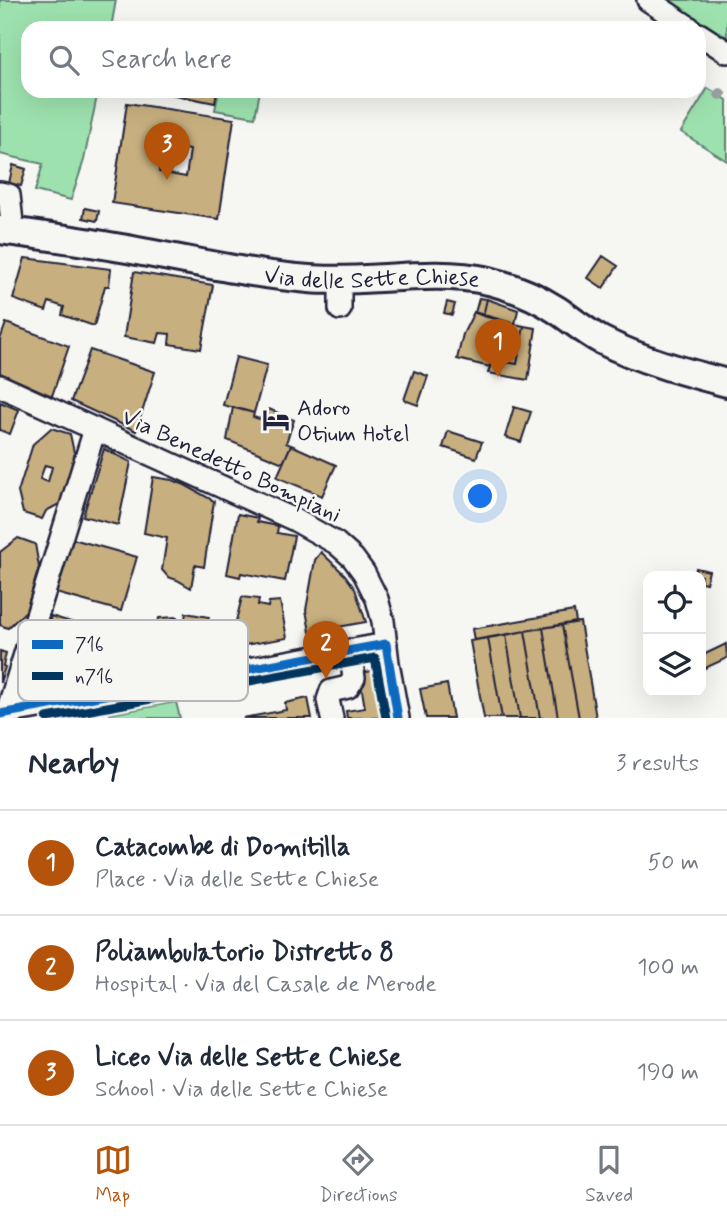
<!DOCTYPE html>
<meta charset="utf-8">
<style>
:root{--surface:#fff;--page:#f6f6f7;--text:#1f2937;--muted:#747a83;--line:#e0e1e3;--accent:#b45309}
body{margin:0;font-family:Mynerve,sans-serif;background:var(--page);color:var(--text)}
.controls{position:absolute;right:21px;bottom:21px;display:grid;overflow:hidden;border-radius:14px;box-shadow:0 7px 28px #0002}
.controls button{width:63px;height:63px;display:grid;place-items:center;padding:0;border:0;border-bottom:2px solid var(--line);background:var(--surface);color:var(--text);font:35px sans-serif}
.you{position:absolute;left:481px;top:497px;width:24px;height:24px;margin:-18px;border:5px solid #fff;border-radius:50%;background:#1a73e8;box-shadow:0 0 0 10px #1a73e833}
.badge{display:grid;place-items:center;width:46px;height:46px;border-radius:50%;background:var(--accent);color:#fff;font-size:23px;font-weight:700}
.pin{position:absolute;translate:-50% -58px;filter:drop-shadow(0 2px 4px #0008)}
.pin::after{content:'';position:absolute;top:37px;width:24px;height:21px;background:inherit;clip-path:polygon(0 0,100% 0,50% 100%)}
.list{margin:0;padding:0;list-style:none}
h2{display:flex;justify-content:space-between;align-items:center;height:91px;margin:0;padding:0 28px;font-size:30px}
h2 small{font-size:23px;font-weight:400;color:var(--muted)}
.list li{display:grid;grid-template-columns:46px 1fr auto;gap:21px;align-items:center;box-sizing:border-box;height:105px;padding:0 28px;border-top:2px solid var(--line)}
.list b{display:block;font-size:26px;white-space:nowrap}
.list p{margin:0;font-size:23px;white-space:nowrap;color:var(--muted)}
.list em{font-size:23px;font-style:normal;color:var(--muted)}
.icon{flex:none;width:38px;height:38px;fill:none;stroke:currentColor;stroke-width:2;stroke-linecap:round;stroke-linejoin:round}
.map{position:relative;flex:none;width:727px;height:718px;overflow:hidden}
.search{position:absolute;background:var(--surface);box-shadow:0 7px 28px #0002;left:21px;right:21px;top:21px;height:77px;display:flex;align-items:center;gap:18px;box-sizing:border-box;padding:0 24px;border-radius:21px;color:var(--muted);font-size:26px}
.sheet{height:406px;background:var(--surface)}
nav{display:flex;justify-content:space-around;align-items:center;box-sizing:border-box;height:98px;border-top:2px solid var(--line);background:var(--surface);font-size:19px;color:var(--muted)}
nav a{display:grid;justify-items:center;gap:4px}
nav .on{color:var(--accent)}
.map>svg:first-child{display:block}
</style>
<div class="map">
<svg width="727" height="718" viewBox="0 0 727 718">
<rect width="100%" height="100%" fill="#f6f6f2"/>
<filter id="ink" filterUnits="userSpaceOnUse"><feTurbulence type="fractalNoise" baseFrequency=".0143" numOctaves="2"/><feDisplacementMap in="SourceGraphic" scale="14" xChannelSelector="R" yChannelSelector="G"/><feConvolveMatrix kernelMatrix="1 2 1 2 8 2 1 2 1" color-interpolation-filters="sRGB"/></filter>
<g filter="url(#ink)">
<path fill="#9de2ae" stroke="#608274" stroke-width="2" d="M0 0H116L111 28H28V91H98L84 160 71 200 35 191 43 164 0 154Z
M667 0H727V39Z
M708 88 727 100V161L681 132Z
M219 91H260L255 117 215 110Z
M176 702 180 718H111L110 714Z"/>
<path fill="#c7af7f" stroke="#22223b" stroke-width="2" fill-rule="evenodd" d="M155 91H217L215 103Z
M127 103 234 119 219 219 112 203ZM163 146 190 150 186 177 159 172Z
M13 165 26 169 21 186 9 183Z
M85 208 99 211 97 221 83 218Z
M603 256 618 266 603 288 588 278Z
M25 258 111 269 109 286H105L94 326 62 315 64 307 49 302 46 311 13 299Z
M134 272 213 285 201 349 169 344 170 334 160 333 157 343 124 337Z
M479 298 487 299 483 316 475 313Z
M487 299 518 310 515 324 483 316Z
M447 302 455 304 452 315 444 313Z
M474 312 515 324 505 365 491 362 490 367 457 359 463 334Z
M6 323 69 346 52 396 0 373V340Z
M515 324 524 326 517 364 506 362Z
M524 326 536 328 528 380 488 373 491 362 505 365 506 362 517 364Z
M90 350 155 372 136 431 71 401Z
M236 357 267 365 254 413 223 405Z
M414 371 428 376 418 405 404 400Z
M0 402 19 410 10 434 0 430Z
M233 407 254 413 253 417 260 419 269 409 294 420 286 443 291 445 283 463 227 440Z
M514 407 531 412 521 442 505 437Z
M51 428 70 434 75 457 61 503 46 511 42 519 23 513 18 492 33 444ZM45 465 52 467 48 482 40 479Z
M448 431 482 442 476 458 443 447Z
M291 445 336 465 322 496 277 477Z
M104 449 131 462 118 525 83 516Z
M153 477 172 480 185 485 214 501 204 567 195 565 191 588 177 580 168 577 162 570 167 538 144 533Z
M238 514 258 518 257 522 278 526 277 533 294 536 285 581 241 573 240 577 227 574Z
M18 538 35 544 39 567 26 611 8 628 0 625V552Z
M73 539 137 557 121 611 56 593Z
M321 552 345 575 355 589 366 622 310 632 306 610 315 560Z
M696 568 709 571 706 583 701 582V576H694Z
M242 597 259 599 258 605 268 607 269 602 280 601 287 638 233 647 229 637 232 636 231 627 235 625Z
M574 611 576 622 474 640 472 629Z
M186 613 209 617 203 639 202 653 179 656 157 661 154 647 159 618 177 617 176 634H182Z
M51 616 113 635 102 671 40 684 30 681Z
M580 622 596 718H579L562 625Z
M562 625 579 718H558L543 628Z
M543 628 558 718H540L525 631Z
M525 631 540 718H520L506 635Z
M506 635 520 718H502L488 638Z
M488 638 502 718H484L470 641Z
M726 644 727 658 701 670V656Z
M0 651 6 653 3 666 5 667 0 683Z
M373 671 381 718H347L346 711 365 708 359 673Z
M447 684 453 718H426L420 689Z
M308 698 312 718H243L286 710 285 703Z"/>
<g fill="none" stroke-linecap="round" stroke-linejoin="round">
<defs>
<path id="minor" d="M648 0 690 28
M699 34 727 52
M0 193 9 195 13 232
M340 280V309
M0 386 295 520 336 543 353 558 364 573 377 599 383 621 388 663 398 718
M7 712 95 429
M0 714 386 644
M332 718 328 700 331 691 348 687 354 678 350 650"/>
<g id="major">
<path id="s1" d="M0 230C40 235 81 241 121 248 184 259 246 274 309 279 369 284 430 268 489 281 513 287 537 297 557 310 572 320 586 332 601 340 640 360 685 372 727 383"/>
</g>
</defs>
<use href="#minor" stroke="#22223b" stroke-width="26"/>
<use href="#major" stroke="#22223b" stroke-width="32"/>
<use href="#minor" stroke="#f6f6f2" stroke-width="21"/>
<use href="#major" stroke="#f6f6f2" stroke-width="26"/>
<defs>
<path id="bus-1" d="M386 644 398 718
M0 714 386 644"/>
<path id="bus-2" d="M47 718 375 658 386 718"/>
</defs>
<use href="#bus-1" stroke="#f6f6f2" stroke-width="14"/>
<use href="#bus-2" stroke="#f6f6f2" stroke-width="14"/>
<use href="#bus-1" stroke="#0c69bf" stroke-width="9"/>
<use href="#bus-2" stroke="#00365f" stroke-width="9"/>
</g>
<circle fill="#96a1a1" cx="720" cy="94" r="6"/>
</g>
<defs>
<symbol id="hotel-bare" viewBox="-9 -9 18 18"><path d="M-6-4.5h1.5V1H6V5H4.5V3h-9V5H-6ZM-4 0a1.8 1.8 0 1 1 3.6 0ZM.5 0V-2.5h3Q6-2.5 6 0Z" fill="#22223b" stroke="#f6f6f2" stroke-width="2.5" paint-order="stroke"/></symbol>
</defs>
<g fill-rule="evenodd">
<use href="#hotel-bare" x="257" y="401" width="38" height="38"/>
</g>
<g text-anchor="middle" stroke-width="5" stroke-linejoin="round" paint-order="stroke">
<g font-size="23" fill="#22223b" stroke="#f6f6f2">
<text dy="8" stroke="none"><textPath href="#s1" startOffset="376">Via delle Sette Chiese</textPath></text>
<text transform="translate(232 465) rotate(25)" y="8">Via Benedetto Bompiani</text>
</g>
<g font-size="23" fill="#22223b" stroke="#f6f6f2" text-anchor="start">
<text x="297" y="415">Adoro<tspan x="297" dy="26">Otium Hotel</tspan></text>
</g>
</g>
<rect x="18" y="620" width="230" height="81" rx="10" fill="#f6f6f2" stroke="#b6b6bb" stroke-width="2"/>
<rect x="32" y="640" width="31" height="9" fill="#0c69bf"/>
<rect x="32" y="672" width="31" height="8" fill="#00365f"/>
<g font-size="19" fill="#22223b">
<text x="75" y="651">716</text>
<text x="75" y="683">n716</text>
</g>
</svg>
<div class="controls">
<button><svg class="icon" aria-label="locate" viewBox="0 0 24 24"><circle cx="12" cy="12" r="6"/><path d="M12 2v4M12 18v4M2 12h4M18 12h4"/></svg></button>
<button><svg class="icon" aria-label="layers" viewBox="0 0 24 24"><path d="M12 4l9 5-9 5-9-5zM3 14l9 5 9-5"/></svg></button>
</div>
<div class="you"></div>
<div class="pin badge" style="left:498px;top:377px">1</div>
<div class="pin badge" style="left:326px;top:679px">2</div>
<div class="pin badge" style="left:167px;top:180px">3</div>
<div class="search"><svg class="icon" aria-label="search" viewBox="0 0 24 24"><circle cx="10" cy="10" r="6"/><path d="M15 15l6 6"/></svg>Search here</div>
</div>
<section class="sheet">
<h2>Nearby<small>3 results</small></h2>
<ul class="list">
<li><span class="badge">1</span><div><b>Catacombe di Domitilla</b><p>Place · Via delle Sette Chiese</p></div><em>50 m</em></li>
<li><span class="badge">2</span><div><b>Poliambulatorio Distretto 8</b><p>Hospital · Via del Casale de Merode</p></div><em>100 m</em></li>
<li><span class="badge">3</span><div><b>Liceo Via delle Sette Chiese</b><p>School · Via delle Sette Chiese</p></div><em>190 m</em></li>
</ul>
</section>
<nav>
<a class="on"><svg class="icon" aria-label="map" viewBox="0 0 24 24"><path d="M3 6l6-2 6 2 6-2v14l-6 2-6-2-6 2zM9 4v14M15 6v14"/></svg>Map</a>
<a><svg class="icon" aria-label="directions" viewBox="0 0 24 24"><path d="M12 3l9 9-9 9-9-9zM9 14v-3h6M13 9l2 2-2 2"/></svg>Directions</a>
<a><svg class="icon" aria-label="saved" viewBox="0 0 24 24"><path d="M7 4h10v16l-5-4-5 4z"/></svg>Saved</a>
</nav>
